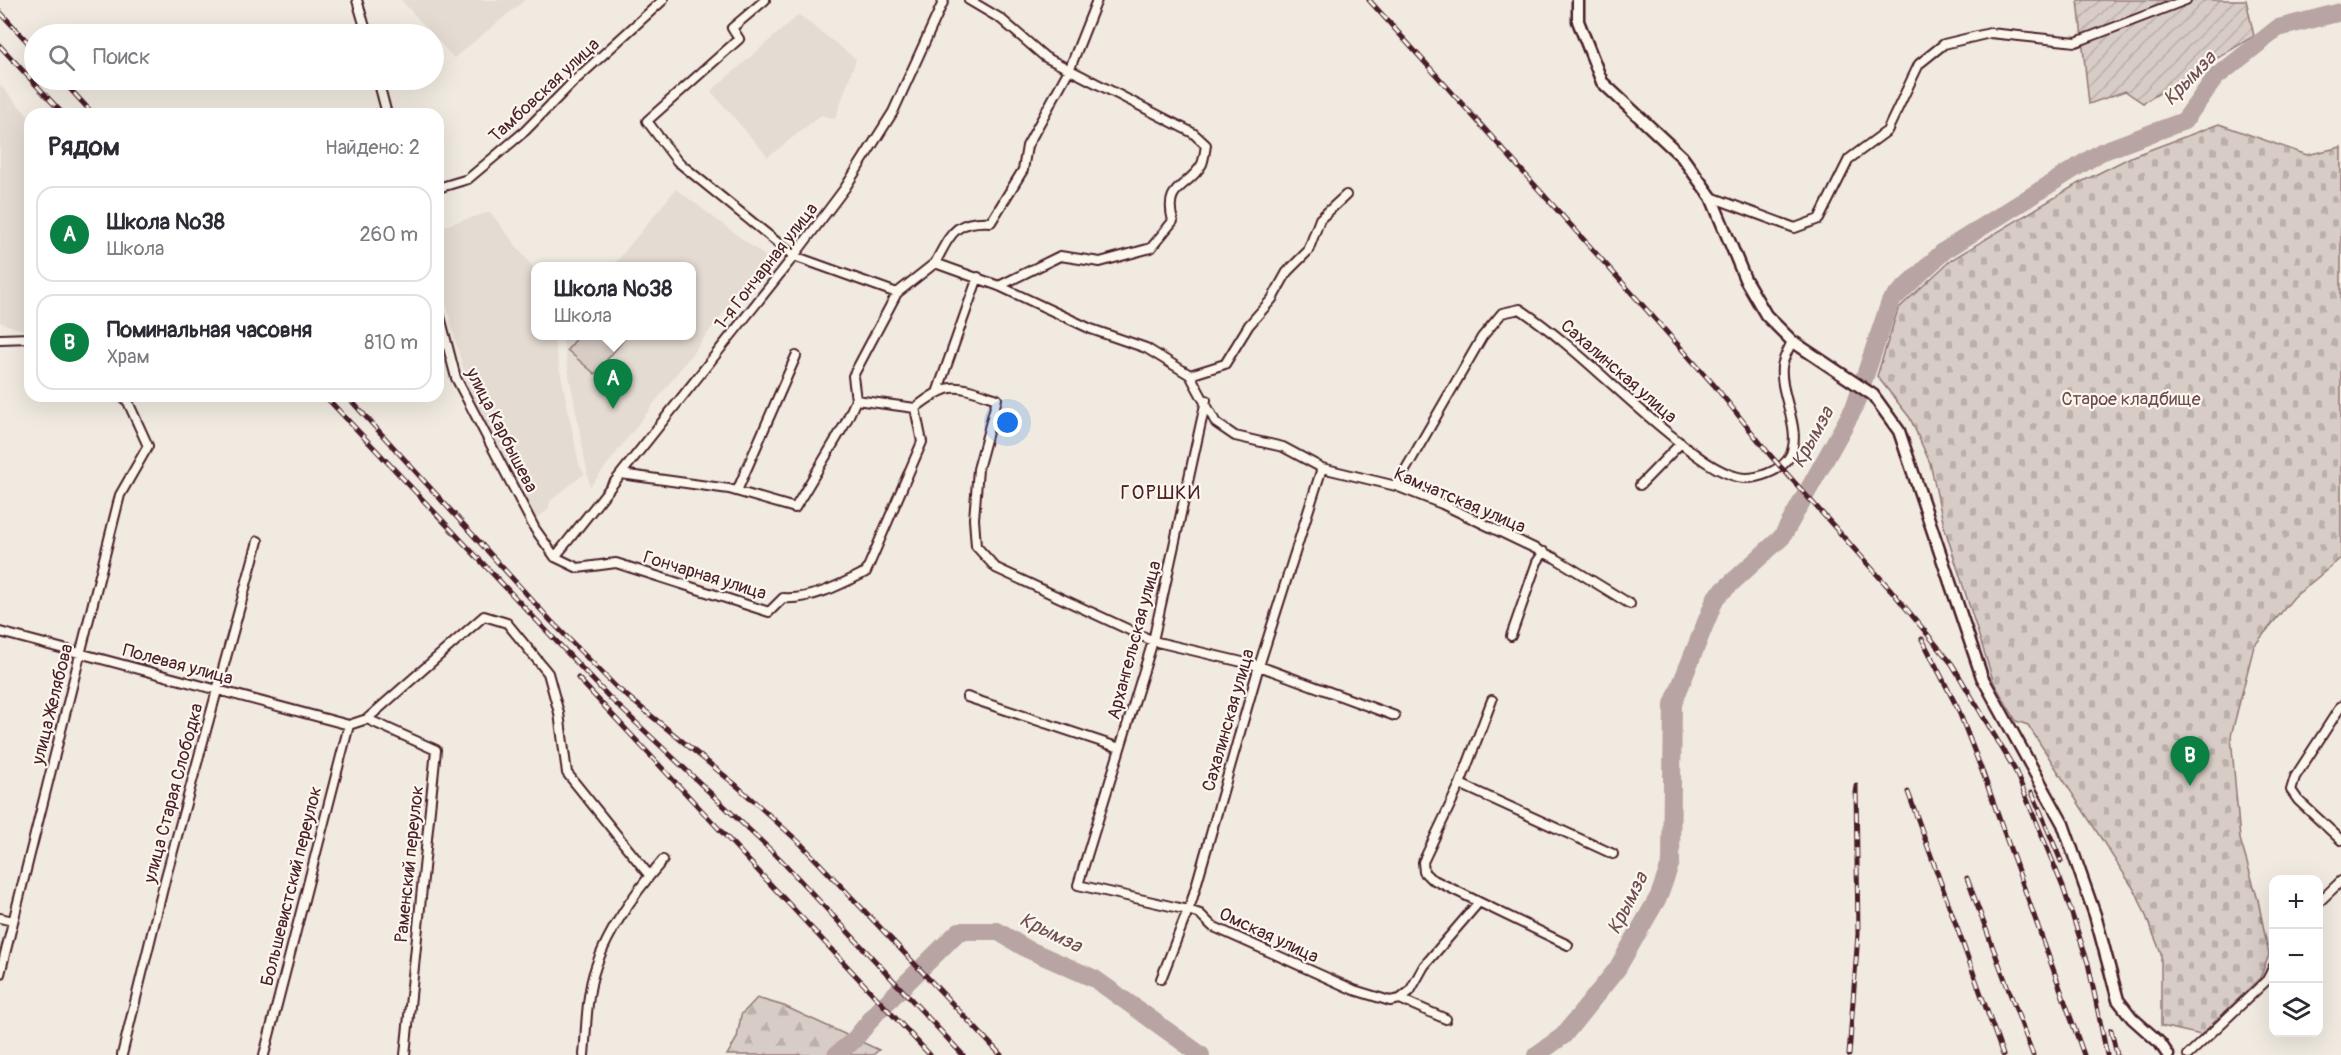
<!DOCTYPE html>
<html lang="ru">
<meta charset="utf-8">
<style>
:root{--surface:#fff;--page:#f2f2f3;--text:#2b2b33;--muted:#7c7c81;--line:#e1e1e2;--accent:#0b8043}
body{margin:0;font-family:Pangolin,sans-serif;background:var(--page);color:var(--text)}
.controls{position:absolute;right:18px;bottom:18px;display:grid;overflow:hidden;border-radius:12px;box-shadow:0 6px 24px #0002}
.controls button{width:54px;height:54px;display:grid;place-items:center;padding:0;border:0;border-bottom:2px solid var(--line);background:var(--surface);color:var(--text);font:30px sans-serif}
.you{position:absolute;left:1008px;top:423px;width:21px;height:21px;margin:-15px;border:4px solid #fff;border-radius:50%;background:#1a73e8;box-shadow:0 0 0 9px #1a73e833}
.badge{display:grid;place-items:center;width:39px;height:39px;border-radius:50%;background:var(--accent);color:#fff;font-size:20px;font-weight:700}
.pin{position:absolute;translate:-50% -50px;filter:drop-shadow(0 2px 3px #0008)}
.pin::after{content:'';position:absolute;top:32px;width:21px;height:18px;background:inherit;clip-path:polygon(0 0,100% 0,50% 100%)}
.popup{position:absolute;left:531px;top:262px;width:165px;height:78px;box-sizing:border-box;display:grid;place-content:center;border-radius:12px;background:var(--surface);filter:drop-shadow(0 2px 4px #0005);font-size:20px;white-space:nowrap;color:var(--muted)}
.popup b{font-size:22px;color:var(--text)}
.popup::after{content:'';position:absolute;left:50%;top:100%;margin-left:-12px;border:12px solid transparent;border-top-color:var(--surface)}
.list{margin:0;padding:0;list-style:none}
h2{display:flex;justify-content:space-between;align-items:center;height:78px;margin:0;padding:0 24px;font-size:26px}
h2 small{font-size:20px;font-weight:400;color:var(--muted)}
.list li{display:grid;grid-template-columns:39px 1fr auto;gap:18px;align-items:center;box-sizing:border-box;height:96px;margin:0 12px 12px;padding:0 12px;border:2px solid var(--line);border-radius:18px}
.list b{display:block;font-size:22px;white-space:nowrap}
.list p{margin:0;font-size:20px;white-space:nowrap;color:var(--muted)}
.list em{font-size:20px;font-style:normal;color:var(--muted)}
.icon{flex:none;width:33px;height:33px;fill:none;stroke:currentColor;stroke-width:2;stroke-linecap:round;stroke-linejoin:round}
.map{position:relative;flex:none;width:2341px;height:1055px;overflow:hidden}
.search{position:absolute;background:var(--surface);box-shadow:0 6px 24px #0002;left:24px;top:24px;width:420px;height:66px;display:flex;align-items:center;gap:15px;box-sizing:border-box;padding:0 21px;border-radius:33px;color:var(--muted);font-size:22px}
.panel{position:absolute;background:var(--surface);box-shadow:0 6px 24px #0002;left:24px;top:108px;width:420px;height:294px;border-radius:18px}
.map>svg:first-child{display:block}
</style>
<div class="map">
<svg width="2341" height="1055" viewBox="0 0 2341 1055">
<defs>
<pattern id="forest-firs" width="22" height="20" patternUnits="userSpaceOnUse" patternTransform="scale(1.5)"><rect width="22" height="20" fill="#d8ccc6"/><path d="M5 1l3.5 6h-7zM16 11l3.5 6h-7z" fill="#bbafaa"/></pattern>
<pattern id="cemetery-stones" width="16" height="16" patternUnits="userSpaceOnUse" patternTransform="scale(1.5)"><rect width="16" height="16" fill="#d8ccc6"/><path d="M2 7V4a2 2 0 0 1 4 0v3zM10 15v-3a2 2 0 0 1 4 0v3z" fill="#bbafaa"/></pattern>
<pattern id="garden-furrows" width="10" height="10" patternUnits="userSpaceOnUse" patternTransform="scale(1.5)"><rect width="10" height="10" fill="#d8ccc6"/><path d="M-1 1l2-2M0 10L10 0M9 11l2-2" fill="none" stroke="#bbafaa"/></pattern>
</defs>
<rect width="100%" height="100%" fill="#f0eae0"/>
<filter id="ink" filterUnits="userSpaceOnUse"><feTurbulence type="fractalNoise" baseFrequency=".0167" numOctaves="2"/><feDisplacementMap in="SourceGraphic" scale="12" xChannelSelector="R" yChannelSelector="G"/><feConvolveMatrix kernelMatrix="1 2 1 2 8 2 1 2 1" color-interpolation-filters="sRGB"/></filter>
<g filter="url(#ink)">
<path fill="#e4dbd2" d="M401 0H525L454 58Z
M799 15 856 59 835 119 821 115 768 157 711 91Z
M0 85 30 118V333L0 322Z
M676 189 766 257 590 487 562 336H691V266H613Z
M490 212 535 270V336H553L579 464 584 474 551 500 548 510 536 518 473 404 438 275V228Z"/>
<path fill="url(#forest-firs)" stroke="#917678" stroke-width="1.5" d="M757 998 784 1006 879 1050 873 1055H727L737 1038 741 1015Z"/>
<path fill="url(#cemetery-stones)" stroke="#917678" stroke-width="1.5" d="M2219 124 2307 155 2341 147V558L2294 597 2254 646 2231 736 2240 839 2258 900 2269 955 2260 978 2201 1035 2161 1026V953L2137 894 2028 725 2016 721 1994 683 1944 526 1930 463 1910 418 1877 376 1898 309 1951 260 2079 183 2133 156Z"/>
<path fill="url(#garden-furrows)" stroke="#917678" stroke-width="1.5" d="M2078 0H2246L2254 36 2143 103 2125 91 2089 104Z"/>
<path fill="#d8ccc6" stroke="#917678" stroke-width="1.5" d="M579 336H627L595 374 567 350Z"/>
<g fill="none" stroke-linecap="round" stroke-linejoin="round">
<path stroke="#b8a4a2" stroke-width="18" d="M836 1055 854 1040 877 1012 959 931H997L1027 949 1095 979 1201 1055
M1536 1055 1563 1036 1617 969 1659 896 1671 862 1673 704 1716 597 1782 537 1854 408 1890 302 1944 251 2101 152 2184 121 2215 78 2278 28 2341 12"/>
<defs>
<path id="street" d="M357 0 367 34
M765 0 732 28 739 39 647 121 677 161 794 256 897 293
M969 0 1001 19 1045 57 1193 133 1206 145C1205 151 1204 159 1202 164 1188 189 1163 184 1173 221L1151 248 1100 262 1060 256 999 286
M378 80 387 114
M438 188 468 179 525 131 572 83 663 0
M1711 197 1795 228 1819 219 1849 159 1887 131 1919 64 1944 44 1990 33 2076 42 2186 0
M935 263C951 234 954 220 991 222L1023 170 1027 146 1070 68 1097 0
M438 309 456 378 535 529 555 557
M0 339 30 338
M1190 375 1225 364 1249 325 1272 299 1287 272 1308 251 1320 219 1346 195
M938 390 978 277
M856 400 915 408
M1206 400 1153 641 1078 885 1188 910 1200 914 1212 926 1354 990 1390 1001 1400 999 1446 1019
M915 408C951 380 955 385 997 399L978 469 974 519 976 546 996 568 1153 641 1259 666 1395 716
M621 474 729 489 795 508 845 424 856 400 853 376 897 293 935 263 999 286 1091 329 1146 348 1190 375 1216 423 1235 436 1283 447 1322 468 1396 486 1442 504 1555 558 1630 604
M1640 485 1681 443
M1396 486 1482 337 1502 313 1520 309C1575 346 1621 396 1673 437 1692 452 1714 471 1738 477 1754 481 1782 471 1790 456 1803 429 1779 395 1782 367 1783 358 1789 349 1792 341
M737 491 796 356
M555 557 794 256 845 188 893 112 944 0
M555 557 578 568 616 563 769 612 783 598C811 600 840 585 866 572L922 442 915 408
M0 632 349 725
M1511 636 1537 562 1544 552
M967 697 1120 748
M2341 706 2295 777 2291 790 2298 800 2341 840
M367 719 436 750 405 1055
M349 725 367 719 484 616 507 623 548 673 559 713 567 773 649 875
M1460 784 1613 854
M1479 902 1568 945
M2318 903 2341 881
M0 918 13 921
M0 974 120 495 148 446 128 402 121 396
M1161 979 1192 900 1259 666 1322 468
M1400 999 1410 991 1424 966 1479 902 1430 878 1424 872 1423 862 1460 784 1492 700
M122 1055 165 880 258 541
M264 1055 349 725
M584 1055C586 1034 586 1011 590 990 597 945 633 894 663 860
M2188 1055 2267 980 2274 966"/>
<path id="secondary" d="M1578 0V21L1602 82 1682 157 1711 197 1745 279 1766 315 1792 341 1873 395 1899 431 1982 677 2063 824 2095 915 2118 1000 2132 1018 2160 1043 2168 1055"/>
</defs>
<use href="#street" stroke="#4a1f2b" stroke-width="12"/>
<use href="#secondary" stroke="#4a1f2b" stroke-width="15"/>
<use href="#street" stroke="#fbf7ec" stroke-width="8"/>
<use href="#secondary" stroke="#fbf7ec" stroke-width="10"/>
<defs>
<path id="rail" d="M1369 0 1714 385 1770 455 1891 590 1952 664 2015 770 2063 887 2088 963 2107 1055
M0 12 34 49
M0 46 63 114
M62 80 93 114
M325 396 609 697 780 859 963 1055
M347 396 551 621 616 687 737 786 801 844 1001 1055
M1922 639 1958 709 1984 776 2084 1055
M578 678 930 1055
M1908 792 2003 1055
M2032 792 2061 861
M1967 878 2033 1055
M2111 1030 2117 1055
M1849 1055 1858 934 1856 786"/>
</defs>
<use href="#rail" stroke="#4a1f2b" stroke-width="5"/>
<use href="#rail" stroke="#fbf7ec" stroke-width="3" stroke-dasharray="9" stroke-linecap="butt"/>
</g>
</g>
<g text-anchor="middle" stroke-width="4.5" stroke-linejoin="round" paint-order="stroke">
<g font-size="18" fill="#4a1f2b" stroke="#fbf7ec">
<text transform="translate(544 90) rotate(-43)" y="6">Тамбовская улица</text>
<text transform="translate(766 266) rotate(-52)" y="6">1-я Гончарная улица</text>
<text transform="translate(1619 371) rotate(41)" y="6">Сахалинская улица</text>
<text transform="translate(502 430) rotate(63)" y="6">улица Карбышева</text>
<text transform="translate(1460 500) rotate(23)" y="6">Камчатская улица</text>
<text transform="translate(705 575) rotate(17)" y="6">Гончарная улица</text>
<text transform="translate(1134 640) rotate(-75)" y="6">Архангельская улица</text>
<text transform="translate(178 664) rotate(15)" y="6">Полевая улица</text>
<text transform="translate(52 704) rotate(-76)" y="6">улица Желябова</text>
<text transform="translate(1228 720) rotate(-74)" y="6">Сахалинская улица</text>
<text transform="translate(173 793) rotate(-75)" y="6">улица Старая Слободка</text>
<text transform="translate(409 864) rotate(-84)" y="6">Раменский переулок</text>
<text transform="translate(291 886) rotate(-76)" y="6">Большевистский переулок</text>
<text transform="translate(1269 935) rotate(25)" y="6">Омская улица</text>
</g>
<g font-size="18" fill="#6e4a52" stroke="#fbf7ec">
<text x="2131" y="405">Старое кладбище</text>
</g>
<g font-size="20" font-style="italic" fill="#704e55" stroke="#fbf7ec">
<text transform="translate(2189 78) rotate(-46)" y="7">Крымза</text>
<text transform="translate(1812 437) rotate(-61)" y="7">Крымза</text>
<text transform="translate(1627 903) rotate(-63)" y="7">Крымза</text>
<text transform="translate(1051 932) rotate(26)" y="7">Крымза</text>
</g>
<g font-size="20" letter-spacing="1.5" fill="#4a1f2b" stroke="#fbf7ec">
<text x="1161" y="499">ГОРШКИ</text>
</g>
</g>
</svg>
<div class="controls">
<button>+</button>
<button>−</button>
<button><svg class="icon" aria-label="layers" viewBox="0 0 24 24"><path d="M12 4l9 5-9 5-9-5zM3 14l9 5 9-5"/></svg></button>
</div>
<div class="you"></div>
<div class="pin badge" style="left:613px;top:409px">A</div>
<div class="popup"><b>Школа №38</b>Школа</div>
<div class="pin badge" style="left:2190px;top:786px">B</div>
<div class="search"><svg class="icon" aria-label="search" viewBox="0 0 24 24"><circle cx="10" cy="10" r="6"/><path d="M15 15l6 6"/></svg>Поиск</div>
<section class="panel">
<h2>Рядом<small>Найдено: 2</small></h2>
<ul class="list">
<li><span class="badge">A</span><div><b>Школа №38</b><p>Школа</p></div><em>260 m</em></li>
<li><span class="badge">B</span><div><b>Поминальная часовня</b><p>Храм</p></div><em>810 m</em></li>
</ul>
</section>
</div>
